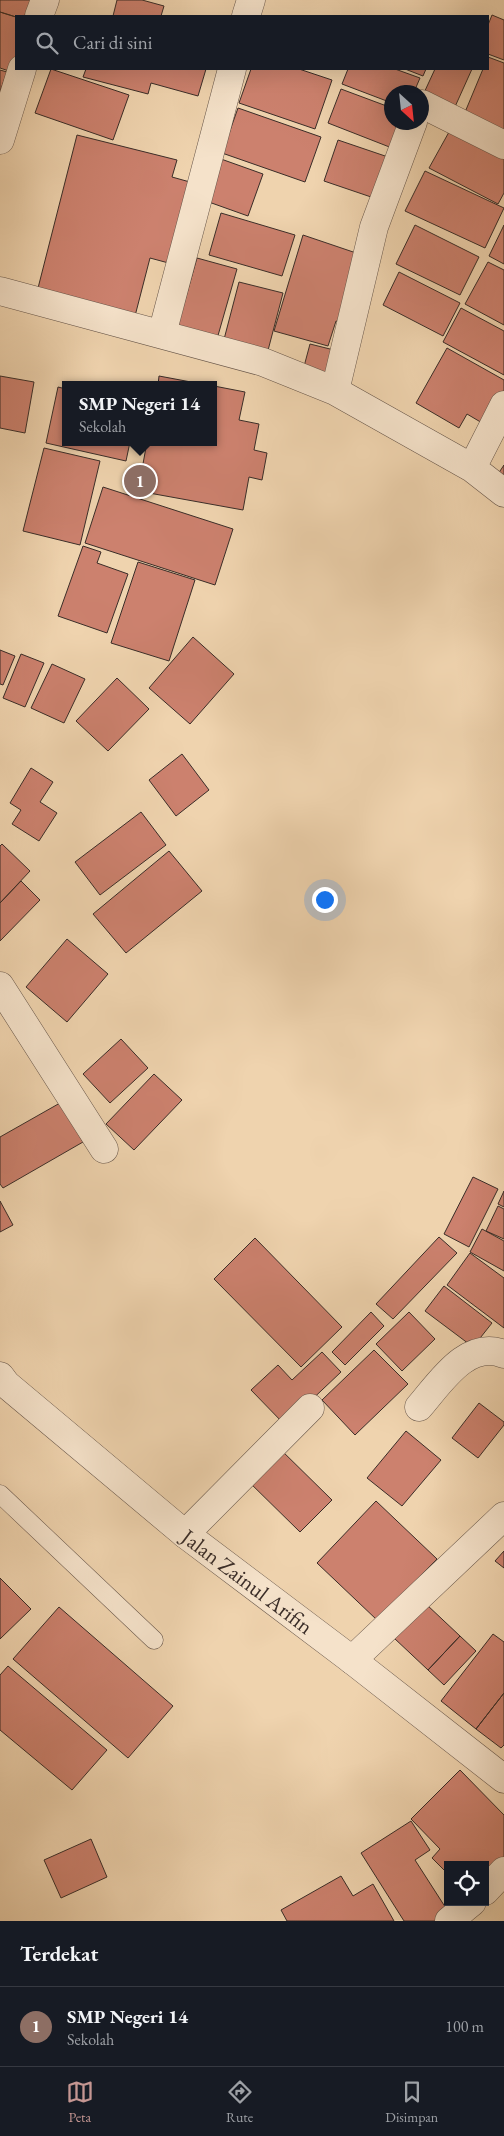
<!DOCTYPE html>
<html lang="id">
<style>
:root{--surface:#171b24;--page:#20242c;--text:#f1f3f6;--muted:#9ea1a6;--line:#363941;--accent:#c59692}
body{margin:0;font-family:"EB Garamond",serif;background:var(--page);color:var(--text)}
.controls{position:absolute;right:15px;bottom:15px;display:grid;overflow:hidden;border-radius:0px;box-shadow:0 5px 20px #0002}
.controls button{width:45px;height:45px;display:grid;place-items:center;padding:0;border:0;border-bottom:1px solid var(--line);background:var(--surface);color:var(--text);font:25px sans-serif}
.compass{position:absolute;left:384px;top:85px;width:45px;height:45px;border-radius:50%;background:var(--surface);box-shadow:0 5px 20px #0002;rotate:153deg}
.you{position:absolute;left:324px;top:899px;width:18px;height:18px;margin:-12px;border:4px solid #fff;border-radius:50%;background:#1a73e8;box-shadow:0 0 0 8px #1a73e833}
.badge{display:grid;place-items:center;width:32px;height:32px;border-radius:50%;background:var(--accent);color:#fff;font-size:16px;font-weight:700}
.pin{position:absolute;translate:-50% -50%;border:2px solid #fff;box-shadow:0 1px 5px #0006}
.popup{position:absolute;left:62px;top:381px;width:155px;height:65px;box-sizing:border-box;display:grid;place-content:center;border-radius:0px;background:var(--surface);filter:drop-shadow(0 1px 4px #0005);font-size:16px;white-space:nowrap;color:var(--muted)}
.popup b{font-size:19px;color:var(--text)}
.popup::after{content:'';position:absolute;left:50%;top:100%;margin-left:-10px;border:10px solid transparent;border-top-color:var(--surface)}
.list{margin:0;padding:0;list-style:none}
h2{display:flex;justify-content:space-between;align-items:center;height:65px;margin:0;padding:0 20px;font-size:21px}
h2 small{font-size:16px;font-weight:400;color:var(--muted)}
.list li{display:grid;grid-template-columns:32px 1fr auto;gap:15px;align-items:center;box-sizing:border-box;height:80px;padding:0 20px;border-top:1px solid var(--line)}
.list b{display:block;font-size:19px;white-space:nowrap}
.list p{margin:0;font-size:16px;white-space:nowrap;color:var(--muted)}
.list em{font-size:16px;font-style:normal;color:var(--muted)}
.icon{flex:none;width:28px;height:28px;fill:none;stroke:currentColor;stroke-width:2;stroke-linecap:round;stroke-linejoin:round}
.map{position:relative;flex:none;width:504px;height:1921px;overflow:hidden}
.search{position:absolute;background:var(--surface);box-shadow:0 5px 20px #0002;left:15px;right:15px;top:15px;height:55px;display:flex;align-items:center;gap:12px;box-sizing:border-box;padding:0 18px;border-radius:0px;color:var(--muted);font-size:19px}
.sheet{height:145px;background:var(--surface)}
nav{display:flex;justify-content:space-around;align-items:center;box-sizing:border-box;height:70px;border-top:1px solid var(--line);background:var(--surface);font-size:14px;color:var(--muted)}
nav a{display:grid;justify-items:center;gap:2px}
nav .on{color:var(--accent)}
.map>svg:first-child{display:block}
</style>
<div class="map">
<svg width="504" height="1921" viewBox="0 0 504 1921">
<rect width="100%" height="100%" fill="#efd3ae"/>
<filter id="stains"><feTurbulence type="fractalNoise" baseFrequency=".004" numOctaves="4"/><feColorMatrix values="0 0 0 0 .2 0 0 0 0 .09 0 0 0 0 .02 0 0 0 .5 -.17"/></filter>
<radialGradient id="worn" r=".72"><stop offset=".6" stop-color="#630" stop-opacity="0"/><stop offset="1" stop-color="#630" stop-opacity=".3"/></radialGradient>
<path fill="#cc816e" stroke="#3a2d28" d="M0 0H37L32 16 16 17 0 12Z
M117 0H142L164 6 161 16H113Z
M0 12 16 17V61L12 72 0 68Z
M492 15 504 20V60L488 54V25Z
M488 57 504 63V134L463 117 483 69H488Z
M51 69 129 95 113 140 35 113Z
M86 69H206L198 96 151 83 148 94 83 77Z
M251 69H299L332 80 315 129 239 103Z
M348 69H395L420 78 414 92H392V103L342 84Z
M405 69H426L423 76Z
M435 69H472L454 109 423 95Z
M0 70 7 72 0 92Z
M341 89 392 108V122H402L392 148 328 123Z
M238 108 321 137 305 182 222 153Z
M454 123 504 150V193L498 204 429 168Z
M77 135 177 160 172 177 197 184 176 265 150 258 135 316 37 292Z
M338 140 391 158 377 199 324 181Z
M221 159 263 174 248 216 206 201Z
M425 171 504 208 485 248 405 211Z
M221 213 295 235 282 276 209 255Z
M415 225 479 257 460 295 396 264Z
M504 225V264L489 256Z
M303 235 365 256 345 324 336 321 328 346 274 331Z
M197 258 237 269 215 346 175 335Z
M488 262 504 270V325L465 304Z
M399 272 460 303 443 336 383 305Z
M239 282 283 293 266 358 222 347Z
M461 308 504 331V375L443 342Z
M310 344 338 351 330 381 302 374Z
M447 348 504 380V400L489 427 467 414 459 428 416 403Z
M0 376 34 382 25 433 0 428Z
M159 376 207 385H158Z
M214 386 245 392 239 420 259 424 254 450 267 453 262 480 249 477 243 510 138 491 147 442H214Z
M58 387 66 389V442H130L126 461 46 443Z
M44 448 100 461 80 545 23 531Z
M504 465V491L492 483Z
M103 487 233 529 215 585 85 543Z
M83 546 101 552 97 563 128 574 107 633 58 616Z
M138 562 195 580 169 661 111 643Z
M193 637 234 674 190 724 149 688Z
M0 650 15 656 3 685 0 684Z
M21 654 44 663 25 707 3 698Z
M52 664 85 679 64 723 31 708Z
M117 678 149 709 108 751 76 721Z
M182 754 209 790 176 816 149 780Z
M31 768 53 782 40 802 57 813 39 841 12 824 21 810 10 803Z
M141 812 166 845 100 895 75 862Z
M2 844 30 871 0 903V846Z
M169 851 202 891 126 953 93 914Z
M21 881 40 900 0 941V903Z
M67 939 108 974 67 1022 26 987Z
M121 1039 148 1068 110 1103 83 1074Z
M154 1074 182 1100 134 1150 106 1124Z
M60 1103 83 1142 3 1188 0 1184V1137Z
M473 1177 498 1189 469 1247 444 1234Z
M504 1191V1207L498 1204Z
M0 1201 13 1225 0 1232Z
M498 1206 504 1209V1239L486 1231Z
M482 1229 504 1241V1271L470 1252Z
M439 1237 457 1253 393 1319 376 1304Z
M255 1238 342 1327 301 1367 214 1279Z
M470 1253 504 1278V1328L447 1285Z
M444 1286 492 1323 473 1347 425 1311Z
M371 1312 384 1326 345 1365 332 1352Z
M409 1312 435 1339 402 1371 376 1344Z
M374 1350 408 1384 355 1435 322 1400Z
M322 1352 341 1372 285 1425 251 1390 278 1365 292 1380Z
M479 1403 504 1422V1425L478 1458 452 1438Z
M406 1431 441 1460 402 1506 367 1478Z
M277 1446 332 1500 300 1532 245 1478Z
M376 1501 437 1559 377 1620 317 1563Z
M504 1551V1568L495 1561Z
M0 1578 31 1609 0 1639Z
M426 1604 460 1636 428 1670 394 1638Z
M59 1607 173 1706 128 1758 13 1659Z
M493 1634 504 1642V1693L476 1729 441 1701Z
M460 1636 476 1651 444 1685 428 1670Z
M8 1666 107 1750 72 1790 0 1730V1675Z
M504 1693V1745L501 1748 476 1729Z
M460 1770 504 1815V1862L485 1880V1865H448V1874L432 1858 440 1849 411 1819Z
M411 1821 430 1850 415 1860 451 1916 444 1921H404L361 1853Z
M91 1839 107 1877 61 1898 44 1860Z
M341 1876 353 1896 373 1884 394 1921H287L281 1910Z"/>
<g fill="none" stroke-linecap="round" stroke-linejoin="round">
<defs>
<path id="service" d="M0 1494 154 1640"/>
<path id="minor" d="M39 16 45 0
M246 16 251 0
M422 104 504 145
M0 140 22 69
M0 291 263 362 335 391 472 468 504 493
M162 334 232 69
M335 391 374 227 413 122
M472 468 504 405
M0 986 104 1149
M419 1407C440 1383 467 1339 504 1354
M185 1534 310 1408
M352 1660 504 1516
M485 1891 504 1871
M449 1921 472 1902"/>
<g id="tertiary">
<path id="s1" d="M0 1376 6 1384 185 1534 352 1660 504 1779"/>
</g>
</defs>
<use href="#service" stroke="#67564a" stroke-width="19"/>
<use href="#minor" stroke="#67564a" stroke-width="29"/>
<use href="#tertiary" stroke="#67564a" stroke-width="29"/>
<use href="#service" stroke="#f5e2ca" stroke-width="18"/>
<use href="#minor" stroke="#f5e2ca" stroke-width="28"/>
<use href="#tertiary" stroke="#f5e2ca" stroke-width="28"/>
</g>
<g text-anchor="middle" stroke-width="4" stroke-linejoin="round" paint-order="stroke">
<g font-size="22" fill="#3a2d28" stroke="#f5e2ca">
<text dy="8" stroke="none"><textPath href="#s1" startOffset="322">Jalan Zainul Arifin</textPath></text>
</g>
</g>
<rect width="100%" height="100%" filter="url(#stains)"/>
<rect width="100%" height="100%" fill="url(#worn)"/>
</svg>
<div class="controls">
<button><svg class="icon" aria-label="locate" viewBox="0 0 24 24"><circle cx="12" cy="12" r="6"/><path d="M12 2v4M12 18v4M2 12h4M18 12h4"/></svg></button>
</div>
<svg class="compass" viewBox="-18 -18 36 36"><path d="M0-13l5 13h-10z" fill="#e53935"/><path d="M0 13l5-13h-10z" fill="#9ea1a6"/></svg>
<div class="you"></div>
<div class="pin badge" style="left:140px;top:481px;background:#8d6e63">1</div>
<div class="popup"><b>SMP Negeri 14</b>Sekolah</div>
<div class="search"><svg class="icon" aria-label="search" viewBox="0 0 24 24"><circle cx="10" cy="10" r="6"/><path d="M15 15l6 6"/></svg>Cari di sini</div>
</div>
<section class="sheet">
<h2>Terdekat<small></small></h2>
<ul class="list">
<li><span class="badge" style="background:#8d6e63">1</span><div><b>SMP Negeri 14</b><p>Sekolah</p></div><em>100 m</em></li>
</ul>
</section>
<nav>
<a class="on"><svg class="icon" aria-label="map" viewBox="0 0 24 24"><path d="M3 6l6-2 6 2 6-2v14l-6 2-6-2-6 2zM9 4v14M15 6v14"/></svg>Peta</a>
<a><svg class="icon" aria-label="directions" viewBox="0 0 24 24"><path d="M12 3l9 9-9 9-9-9zM9 14v-3h6M13 9l2 2-2 2"/></svg>Rute</a>
<a><svg class="icon" aria-label="saved" viewBox="0 0 24 24"><path d="M7 4h10v16l-5-4-5 4z"/></svg>Disimpan</a>
</nav>
